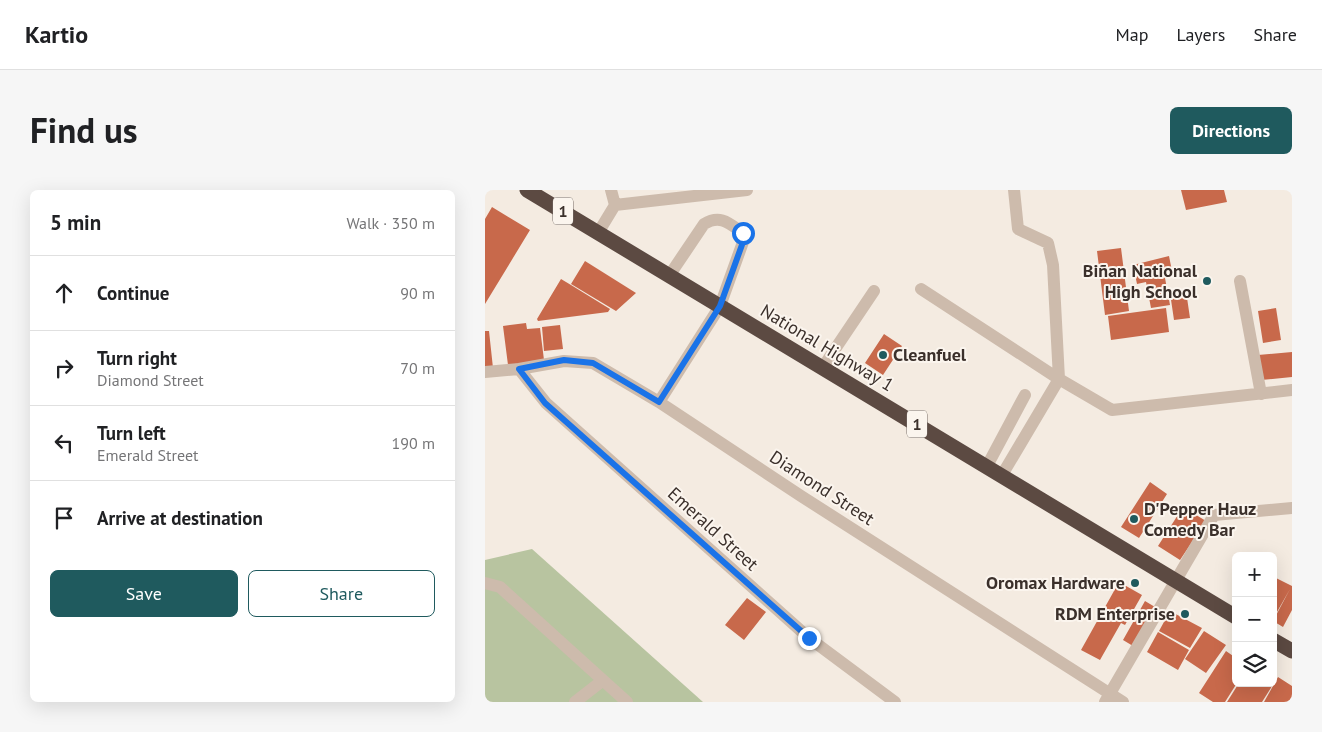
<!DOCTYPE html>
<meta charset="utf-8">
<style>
:root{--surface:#fff;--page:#f6f6f6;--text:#202124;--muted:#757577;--line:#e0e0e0;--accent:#1f5a5e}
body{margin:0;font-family:"PT Sans",sans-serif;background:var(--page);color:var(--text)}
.controls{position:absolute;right:15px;bottom:15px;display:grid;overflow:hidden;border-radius:8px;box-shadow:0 5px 20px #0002}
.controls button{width:45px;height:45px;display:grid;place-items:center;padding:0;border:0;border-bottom:1px solid var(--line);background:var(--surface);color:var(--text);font:25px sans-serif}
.stop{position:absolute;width:15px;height:15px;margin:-11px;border:4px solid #1a73e8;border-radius:50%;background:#fff}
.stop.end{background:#1a73e8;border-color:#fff;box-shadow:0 1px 5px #0008}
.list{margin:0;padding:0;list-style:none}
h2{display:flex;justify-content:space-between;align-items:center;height:65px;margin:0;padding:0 20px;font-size:21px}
h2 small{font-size:16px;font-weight:400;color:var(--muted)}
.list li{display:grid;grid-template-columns:32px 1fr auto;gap:15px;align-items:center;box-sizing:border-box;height:75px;padding:0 20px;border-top:1px solid var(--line)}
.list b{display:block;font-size:19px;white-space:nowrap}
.list p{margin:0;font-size:16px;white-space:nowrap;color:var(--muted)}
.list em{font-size:16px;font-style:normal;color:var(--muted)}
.actions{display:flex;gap:10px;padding:15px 20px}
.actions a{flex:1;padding:11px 0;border:1px solid var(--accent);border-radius:8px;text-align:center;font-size:18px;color:var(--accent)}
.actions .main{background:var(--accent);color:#fff}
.icon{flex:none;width:28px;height:28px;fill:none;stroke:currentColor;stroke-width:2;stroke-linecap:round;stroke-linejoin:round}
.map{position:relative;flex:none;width:807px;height:512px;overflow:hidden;border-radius:8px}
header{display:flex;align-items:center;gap:30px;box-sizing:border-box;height:70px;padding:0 25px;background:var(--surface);border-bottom:1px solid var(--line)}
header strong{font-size:24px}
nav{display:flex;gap:28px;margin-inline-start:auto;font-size:18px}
.intro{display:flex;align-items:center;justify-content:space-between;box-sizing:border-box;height:120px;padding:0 30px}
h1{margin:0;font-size:35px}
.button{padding:12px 22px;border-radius:8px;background:var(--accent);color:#fff;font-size:18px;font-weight:700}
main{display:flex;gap:30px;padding:0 30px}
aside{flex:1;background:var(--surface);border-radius:8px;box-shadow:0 5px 20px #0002}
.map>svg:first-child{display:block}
</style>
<header>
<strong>Kartio</strong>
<nav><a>Map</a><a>Layers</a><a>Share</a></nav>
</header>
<div class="intro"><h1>Find us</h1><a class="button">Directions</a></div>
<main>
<aside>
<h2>5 min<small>Walk · 350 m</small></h2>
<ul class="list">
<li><svg class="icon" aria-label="ahead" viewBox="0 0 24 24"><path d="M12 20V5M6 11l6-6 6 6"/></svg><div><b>Continue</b></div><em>90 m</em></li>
<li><svg class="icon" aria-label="right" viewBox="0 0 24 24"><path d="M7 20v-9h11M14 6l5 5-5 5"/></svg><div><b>Turn right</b><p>Diamond Street</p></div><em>70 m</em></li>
<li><svg class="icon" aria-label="left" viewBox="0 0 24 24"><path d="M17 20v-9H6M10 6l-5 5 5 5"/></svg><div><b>Turn left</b><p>Emerald Street</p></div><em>190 m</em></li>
<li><svg class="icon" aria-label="arrive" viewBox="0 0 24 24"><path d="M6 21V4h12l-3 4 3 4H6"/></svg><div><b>Arrive at destination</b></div></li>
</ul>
<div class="actions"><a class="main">Save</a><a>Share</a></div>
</aside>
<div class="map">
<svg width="807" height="512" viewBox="0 0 807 512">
<rect width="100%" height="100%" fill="#f4ebe1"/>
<path fill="#b8c4a0" d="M47 359 218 512H0V370Z"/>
<path fill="#c8694b" d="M696 0H739L742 12 701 20Z
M7 17 45 40 0 114V29Z
M636 58 644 121 620 125 612 61Z
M684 66 688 86 680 88 685 115 666 118 661 92 652 94 648 75Z
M100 71 151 103 131 121 86 94Z
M76 89 86 95 125 119 123 122 53 131 52 129Z
M701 101 705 128 689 130 685 103Z
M681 118 684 142 626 150 623 126Z
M791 118 796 150 778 153 773 121Z
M41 133 42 139 55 138 59 170 23 175 18 136Z
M75 135 78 159 59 161 57 137Z
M0 141H4L8 178H0Z
M399 144 417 156 398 185 380 173Z
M807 162V187L776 190 773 165Z
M665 292 682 304 654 348 636 337Z
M698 317 721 331 695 370 673 356Z
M789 387 807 396V420L798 437 788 431 805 399 788 429Z
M634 392 657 405 640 435 636 433 615 470 596 460Z
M262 408 281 422 259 450 240 435Z
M660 411 670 417 648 456 638 450Z
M685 421 717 438 705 458 674 441Z
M719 441 741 455 721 483 700 469Z
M673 442 704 460 693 480 662 462Z
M741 461 751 468 752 493 740 512H728L714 503Z
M793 487 807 496V512H779Z
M754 493H789L777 512H742Z"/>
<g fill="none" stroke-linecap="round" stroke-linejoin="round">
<path stroke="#cdbbac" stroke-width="12" d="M126 0 130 15
M113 43 130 15 262 0
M755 91 776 204
M436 99 574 189 627 220 807 200
M338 177 389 101
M34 179 61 213 324 448 410 512
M0 182 34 179 79 171 108 173 174 212 316 306 638 512
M174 212 235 116 258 52V43C244 33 235 24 219 34L184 86
M502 276 540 205
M517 285 574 189 568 75 563 53 533 39 529 0
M0 393 15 397 142 512
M90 512 117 491
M620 512 729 325 807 318"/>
<path stroke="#5c4a42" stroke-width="15" d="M42 0 751 427
M788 450 807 461"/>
</g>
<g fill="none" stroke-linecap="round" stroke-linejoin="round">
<path stroke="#1a73e8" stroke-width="6" d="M258 43V52L235 116 174 212 108 173 79 170 34 179 60 213 324 448"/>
</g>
<g fill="#1f5a5e" stroke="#fbf5ee" stroke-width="2">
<circle cx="722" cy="91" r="5"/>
<circle cx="398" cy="165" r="5"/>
<circle cx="649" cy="329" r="5"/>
<circle cx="650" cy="393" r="5"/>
<circle cx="700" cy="424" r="5"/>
</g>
<g text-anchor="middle" stroke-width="4" stroke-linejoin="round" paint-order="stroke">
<g fill="#fbf5ee" stroke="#756b66" stroke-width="1">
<rect x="68" y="7.5" width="20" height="27" rx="4"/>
<rect x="422" y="220.5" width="20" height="27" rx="4"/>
</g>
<g font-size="16" font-weight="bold" fill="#3b302b">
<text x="78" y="27">1</text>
<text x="432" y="240">1</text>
</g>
<g font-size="18" font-weight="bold" fill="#3b302b" stroke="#fbf5ee" text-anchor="end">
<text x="712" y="87">Biñan National<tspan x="712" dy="21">High School</tspan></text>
<text x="408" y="171" text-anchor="start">Cleanfuel</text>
<text x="659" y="325" text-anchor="start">D'Pepper Hauz<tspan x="659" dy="21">Comedy Bar</tspan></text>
<text x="640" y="399">Oromax Hardware</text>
<text x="690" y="430">RDM Enterprise</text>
</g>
<g font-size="18" fill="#3b302b" stroke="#fbf5ee">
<text transform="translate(342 158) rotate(31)" y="6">National Highway 1</text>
<text transform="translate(337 298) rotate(33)" y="6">Diamond Street</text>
<text transform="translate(228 339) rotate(42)" y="6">Emerald Street</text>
</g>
</g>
</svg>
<div class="controls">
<button>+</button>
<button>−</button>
<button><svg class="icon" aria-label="layers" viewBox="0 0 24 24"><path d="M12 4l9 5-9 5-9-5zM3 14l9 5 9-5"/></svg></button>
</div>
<div class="stop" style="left:258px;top:43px"></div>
<div class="stop end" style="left:324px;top:448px"></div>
</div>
</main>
